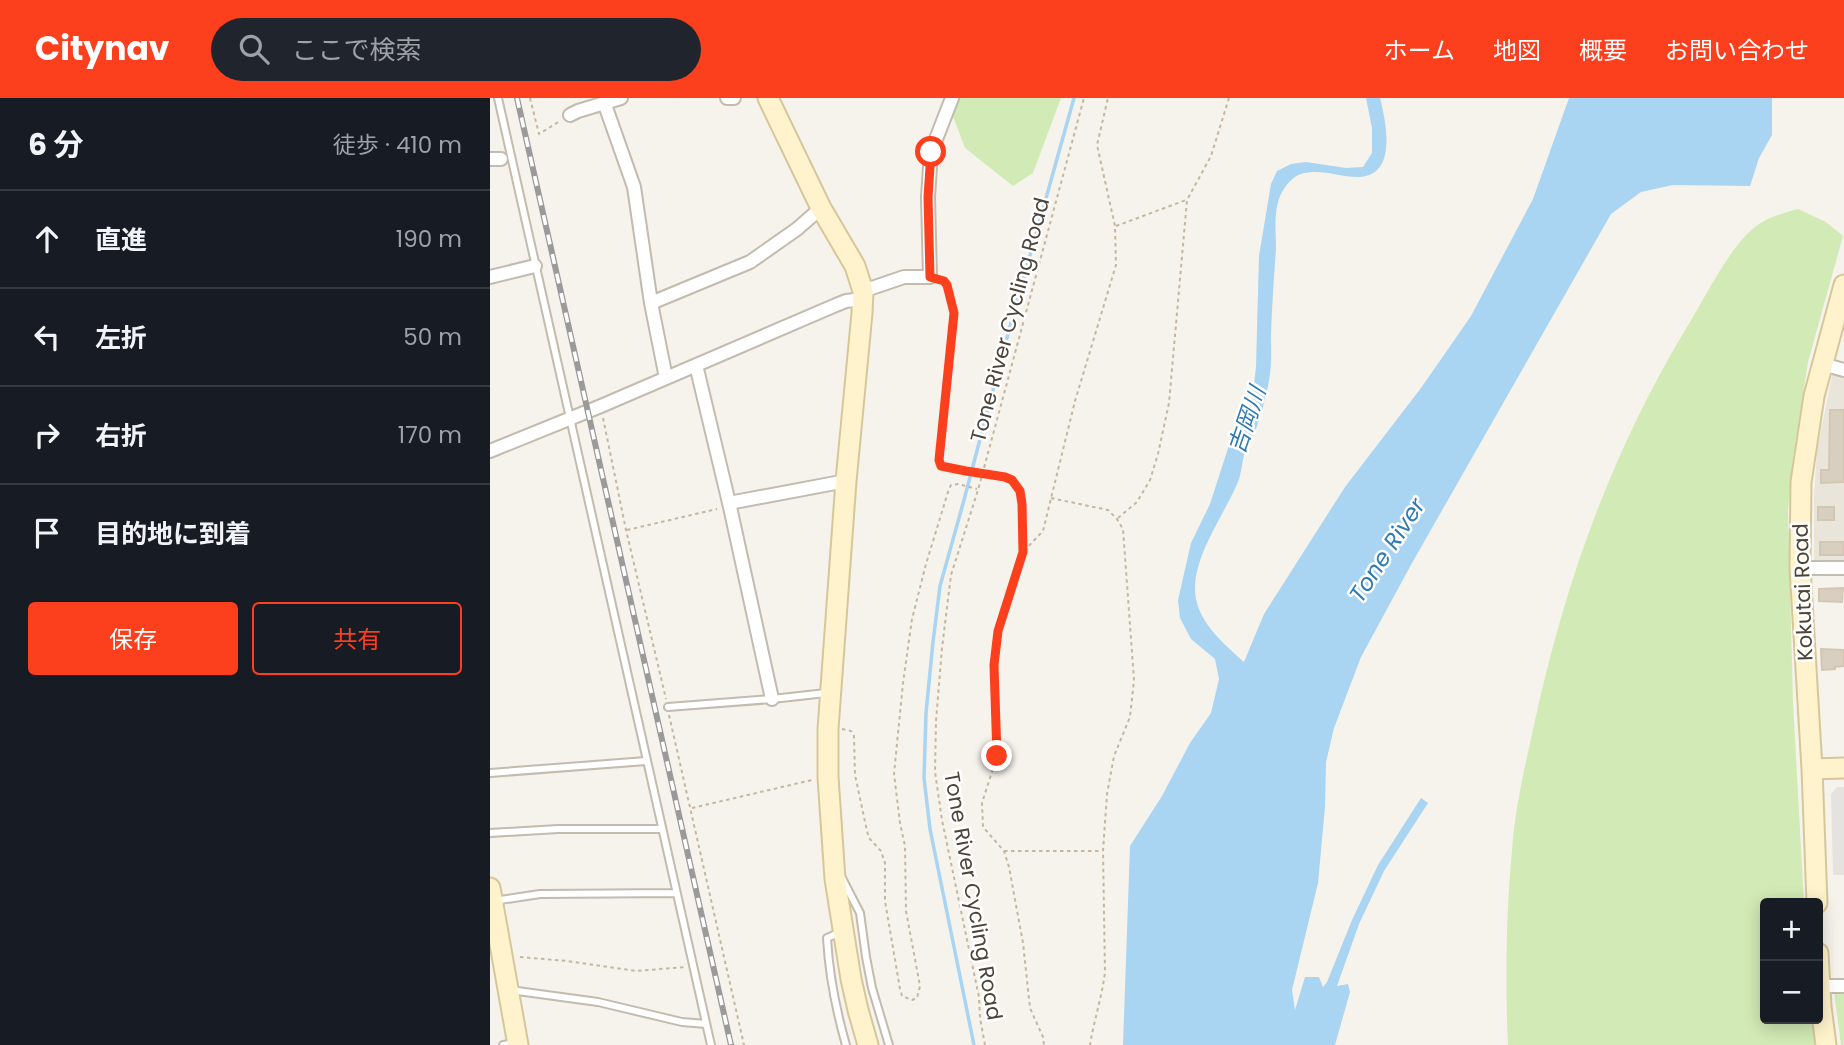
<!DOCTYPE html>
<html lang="ja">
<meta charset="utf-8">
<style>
:root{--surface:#171b24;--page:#20242c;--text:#f1f3f6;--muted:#9ea1a6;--line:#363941;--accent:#fc3f1d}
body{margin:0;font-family:Poppins,"Noto Sans JP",sans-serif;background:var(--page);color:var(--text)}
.controls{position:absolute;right:21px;bottom:21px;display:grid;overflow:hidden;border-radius:7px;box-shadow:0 4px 18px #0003}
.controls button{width:63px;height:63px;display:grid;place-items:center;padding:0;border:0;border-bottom:2px solid var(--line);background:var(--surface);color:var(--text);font:35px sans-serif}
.stop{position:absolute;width:21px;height:21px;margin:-16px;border:5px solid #fc3f1d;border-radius:50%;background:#fff}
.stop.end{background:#fc3f1d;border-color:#fff;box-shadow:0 2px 7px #0008}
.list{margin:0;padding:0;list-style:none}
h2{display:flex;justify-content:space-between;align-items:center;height:91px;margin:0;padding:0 28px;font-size:30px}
h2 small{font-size:23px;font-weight:400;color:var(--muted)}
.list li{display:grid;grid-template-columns:46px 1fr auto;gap:21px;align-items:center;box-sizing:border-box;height:98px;padding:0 28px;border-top:2px solid var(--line)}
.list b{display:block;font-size:26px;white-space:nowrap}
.list em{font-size:23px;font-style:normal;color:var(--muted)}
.actions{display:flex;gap:14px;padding:21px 28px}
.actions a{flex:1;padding:16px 0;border:2px solid var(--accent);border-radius:7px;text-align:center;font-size:24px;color:var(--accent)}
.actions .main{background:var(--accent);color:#fff}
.icon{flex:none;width:38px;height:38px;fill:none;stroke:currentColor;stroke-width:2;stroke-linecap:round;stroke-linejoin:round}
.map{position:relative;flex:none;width:1354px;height:947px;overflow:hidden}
header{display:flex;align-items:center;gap:42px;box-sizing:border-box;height:98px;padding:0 35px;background:var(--accent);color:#fff}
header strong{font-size:33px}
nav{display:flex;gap:38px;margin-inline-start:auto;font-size:24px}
.search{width:490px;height:63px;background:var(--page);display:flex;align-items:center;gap:18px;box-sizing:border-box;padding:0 24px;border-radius:38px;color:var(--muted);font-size:26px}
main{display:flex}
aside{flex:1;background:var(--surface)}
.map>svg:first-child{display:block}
</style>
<header>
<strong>Citynav</strong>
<div class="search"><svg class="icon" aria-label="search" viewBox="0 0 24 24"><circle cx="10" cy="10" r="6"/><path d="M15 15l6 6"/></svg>ここで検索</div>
<nav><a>ホーム</a><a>地図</a><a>概要</a><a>お問い合わせ</a></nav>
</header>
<main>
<aside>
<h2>6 分<small>徒歩 · 410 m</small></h2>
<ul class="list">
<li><svg class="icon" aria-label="ahead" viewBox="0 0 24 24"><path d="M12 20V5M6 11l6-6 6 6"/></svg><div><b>直進</b></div><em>190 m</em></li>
<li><svg class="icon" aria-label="left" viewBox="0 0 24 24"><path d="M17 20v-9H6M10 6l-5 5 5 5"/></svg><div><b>左折</b></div><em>50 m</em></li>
<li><svg class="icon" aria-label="right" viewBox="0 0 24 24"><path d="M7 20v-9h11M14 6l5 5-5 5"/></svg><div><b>右折</b></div><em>170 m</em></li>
<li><svg class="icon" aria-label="arrive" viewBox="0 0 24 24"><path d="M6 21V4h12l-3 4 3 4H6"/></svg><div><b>目的地に到着</b></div></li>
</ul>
<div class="actions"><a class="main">保存</a><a>共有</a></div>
</aside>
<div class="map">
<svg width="1354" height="947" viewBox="0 0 1354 947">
<rect width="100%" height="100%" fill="#f6f3ec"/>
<path fill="#eae5da" d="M1346 275 1354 277V466L1324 465V398L1327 353 1342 278Z"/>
<path fill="#d2eab5" d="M456 0H571L543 75 523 88 475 50Z
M1308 111 1336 124 1353 138 1318 264 1303 360 1298 413 1303 604 1314 805H1275V921H1323L1327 947H1018C1015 882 1016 817 1022 752 1025 710 1035 668 1044 627 1075 484 1121 355 1197 229 1215 200 1241 145 1269 126 1281 118 1294 115 1308 111Z
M1344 893H1354V947H1351Z"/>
<path fill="#e5e3e0" d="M1347 689H1354V777H1343L1341 696Z"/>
<path fill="#a9d4f2" d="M876 0H890C896 24 908 78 868 79 849 79 830 70 811 76 802 79 797 86 792 94 783 110 786 133 786 151 784 179 782 207 781 236 781 254 782 270 778 288 775 303 770 320 765 334 762 341 758 346 755 353 752 363 752 374 748 384 734 417 705 455 705 491 705 522 733 545 754 564L774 516 855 389 931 290 981 218 1043 101 1079 0H1282V37L1269 60 1260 88 1183 87 1151 94 1121 116 922 465 871 559 844 630 836 664 835 709 828 785 802 892 805 912 815 879H829L833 889 837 884 862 822 888 767 931 700 938 705 894 773 869 826 847 888 858 886 860 894 845 947H633L640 748 672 698 700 645 721 615 729 581 725 561 701 541 690 520 688 502 701 445 720 406 741 341 754 319 763 295 766 269 769 158 781 86 787 73 801 66 816 64 856 70 873 69 882 55V30Z"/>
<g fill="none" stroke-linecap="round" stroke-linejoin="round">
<path stroke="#a9d4f2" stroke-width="3.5" d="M484 947 440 731 434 680 436 615 443 544 450 488 474 402 513 254 584 0"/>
</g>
<path fill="#d8cfc1" stroke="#d3c7b4" stroke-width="2" d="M1340 312H1354V384L1331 385V372H1339Z
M1328 409H1344V422H1328Z
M1330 444H1354L1353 457H1330Z
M1353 490 1352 504 1329 503V491Z
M1331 551 1354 552V568L1345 569V571L1332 572Z"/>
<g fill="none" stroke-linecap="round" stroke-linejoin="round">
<defs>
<path id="lane" d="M8 0 221 947
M178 609 282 601 336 595
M0 675 156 663
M0 735 68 731H172
M352 780 370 815 376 859 382 890 399 947
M4 803 50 796 186 795
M351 834 337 840C339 877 346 912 356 947
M20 892 108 904 192 924 216 926
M13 947 26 945"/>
<path id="street" d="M237 0H244
M114 4 144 89 161 205 176 280
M80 17 88 13 131 0
M0 61H11
M0 179 45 168
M373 193 414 179H440L438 99 441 54 462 0
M161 205 260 164 307 131 331 110
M1332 266 1354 272
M206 267 240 409 282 601
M0 353 111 308 346 207 356 203 373 201
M239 405 356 383
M1310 470H1354
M1329 888H1354"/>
<path id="secondary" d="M278 0 331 110 365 168 373 193 372 215 356 383 338 631V679L345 781 361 881 368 912 378 947
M1322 671 1354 670
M0 790 28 947
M1327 805 1322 671 1310 470 1311 384 1324 298 1354 187
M1328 855 1331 909 1336 947"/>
</defs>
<use href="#lane" stroke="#c2bbae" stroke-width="10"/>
<use href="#street" stroke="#c2bbae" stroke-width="16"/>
<use href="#secondary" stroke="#d6c79b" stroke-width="23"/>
<path stroke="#c4b79f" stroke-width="2" stroke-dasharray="3.5 3.5" stroke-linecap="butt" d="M40 0 49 36 70 23
M626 128 696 102
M451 182 457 187 464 215 449 362 451 368 476 373 515 379 521 381 530 393 532 406 533 454 508 533 504 567 507 658 492 705 493 729 514 753 519 769 533 845 540 910 553 939 554 947
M113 320 136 432 176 601
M561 400 618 412 627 421 633 431 644 582 640 619 624 658 617 696 613 753 615 874C612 899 604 922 600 947
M628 420 647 404 660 382 668 356 679 305 697 102 721 58 739 0
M137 432 227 411
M534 453 553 433 585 303 626 167 625 128 607 47 618 0
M179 617 254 947
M352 631 361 633 364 638 365 677 377 733 379 740 391 753 395 765V803L410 891 412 898 422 902 427 900 430 888 416 813 415 748 410 725 404 676 413 585 422 521 436 466 458 394 461 387 468 386 487 391
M202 710 322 682
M514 753H612
M30 859 77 863 146 873 195 869
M495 947 490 920 489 899 452 722 445 674 446 623 452 550 461 477 488 392 594 0"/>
<use href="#lane" stroke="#fff" stroke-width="6"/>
<use href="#street" stroke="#fff" stroke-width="12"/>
<use href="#secondary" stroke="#fff3cd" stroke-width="19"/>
<defs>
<path id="rail" d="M27 0 241 947"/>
</defs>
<use href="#rail" stroke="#9a9a9a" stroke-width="6"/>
<use href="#rail" stroke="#fff" stroke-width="3.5" stroke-dasharray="10" stroke-linecap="butt"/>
</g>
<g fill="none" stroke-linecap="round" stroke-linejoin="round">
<path stroke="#fc3f1d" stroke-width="9" d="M441 54 438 99 440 179 454 183 457 187 464 215 449 362 451 368 476 373 515 379 522 382 530 393 532 406 533 454 508 533 504 567 507 658"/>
</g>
<g text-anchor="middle" stroke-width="5" stroke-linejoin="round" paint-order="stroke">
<g font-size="21" fill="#4b4439" stroke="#fff">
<text transform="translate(520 222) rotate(-75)" y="7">Tone River Cycling Road</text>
<text transform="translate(1313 494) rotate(-92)" y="7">Kokutai Road</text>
<text transform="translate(483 798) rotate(80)" y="7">Tone River Cycling Road</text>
</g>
<g font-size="23" font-style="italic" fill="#2e7ab2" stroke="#fff">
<text transform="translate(757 322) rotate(-71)" y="8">吉岡川</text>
<text transform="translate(897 452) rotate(-57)" y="8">Tone River</text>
</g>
</g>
</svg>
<div class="controls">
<button>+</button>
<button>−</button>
</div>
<div class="stop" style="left:441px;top:54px"></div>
<div class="stop end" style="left:507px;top:658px"></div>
</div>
</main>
